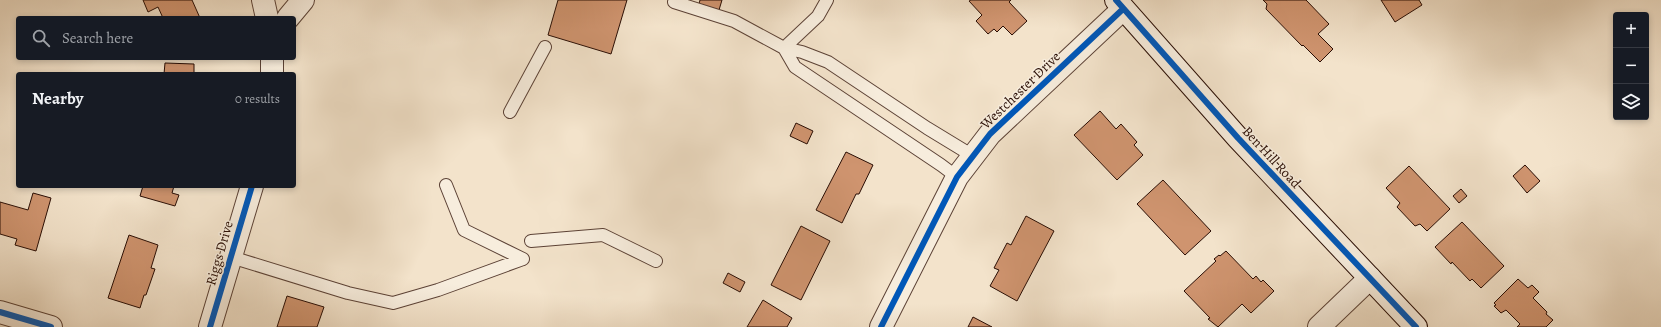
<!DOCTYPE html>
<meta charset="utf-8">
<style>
:root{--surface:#171b24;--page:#242831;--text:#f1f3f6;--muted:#9ea1a6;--line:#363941}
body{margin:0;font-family:Alegreya,serif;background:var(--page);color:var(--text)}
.controls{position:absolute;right:12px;top:12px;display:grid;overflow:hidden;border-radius:4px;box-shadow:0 2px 6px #0003}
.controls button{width:36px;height:36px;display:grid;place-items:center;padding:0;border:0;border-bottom:1px solid var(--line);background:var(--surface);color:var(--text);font:20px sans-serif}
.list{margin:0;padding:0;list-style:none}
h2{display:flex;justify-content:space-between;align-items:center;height:52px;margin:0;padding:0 16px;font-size:17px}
h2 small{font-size:13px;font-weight:400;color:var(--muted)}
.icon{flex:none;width:22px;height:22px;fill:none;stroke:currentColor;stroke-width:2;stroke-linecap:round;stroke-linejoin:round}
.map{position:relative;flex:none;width:1661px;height:327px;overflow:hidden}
.search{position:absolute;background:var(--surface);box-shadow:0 2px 6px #0003;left:16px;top:16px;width:280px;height:44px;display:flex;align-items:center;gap:10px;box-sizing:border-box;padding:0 14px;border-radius:4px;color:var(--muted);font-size:15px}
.panel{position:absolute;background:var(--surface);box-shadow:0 2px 6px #0003;left:16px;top:72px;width:280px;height:116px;border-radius:4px}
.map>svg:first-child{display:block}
</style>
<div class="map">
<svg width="1661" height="327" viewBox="0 0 1661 327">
<rect width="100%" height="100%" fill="#f3e3cb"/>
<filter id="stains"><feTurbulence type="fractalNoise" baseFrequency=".005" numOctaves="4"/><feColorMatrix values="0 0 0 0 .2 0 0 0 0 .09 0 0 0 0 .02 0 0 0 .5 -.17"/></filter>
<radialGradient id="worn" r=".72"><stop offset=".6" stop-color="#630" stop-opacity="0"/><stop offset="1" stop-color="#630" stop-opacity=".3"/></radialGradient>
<path fill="#cf946f" stroke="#290d04" d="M143 0H192L200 18H163L158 7 148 12Z
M558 0H627L611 54 548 35Z
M700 0H722L719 10 699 4Z
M971 0H1011L1009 2 1027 21 1012 35 1003 26 997 32 994 29 988 34 976 21 982 15 969 1Z
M1263 0H1306L1329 24 1318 34 1333 49 1320 62 1303 45 1302 46 1266 9 1267 4Z
M1381 0H1419L1422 5 1395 22Z
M165 63 194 64V74H164Z
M1100 111 1116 129 1121 124 1137 142 1134 145 1143 155 1117 180 1074 135Z
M796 123 813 131 807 144 790 136Z
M846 152 873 165 859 194H856L842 223 816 210Z
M1525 165 1540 181 1527 193 1513 176Z
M1409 166 1450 209 1427 231 1420 224 1415 226 1397 207 1400 203 1386 188Z
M1163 180 1211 231 1185 255 1137 204Z
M143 186H174L172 193 179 195 175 206 140 196Z
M1461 189 1467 196 1459 203 1453 196Z
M33 193 51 198 36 251 15 245 17 239 0 234V202L28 210Z
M1026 216 1054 231 1017 301 990 286 999 270 994 268 1007 243 1011 245Z
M1462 222 1504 266 1481 288 1472 279 1470 281 1452 262 1451 264 1435 247Z
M801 226 830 241 801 300 771 285Z
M129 235 158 245 151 268 155 269 146 295H144L140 308 108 298Z
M1226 251 1253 279 1256 276 1261 282 1263 280 1274 291 1251 313 1242 304 1218 327 1208 319 1210 318 1184 291 1216 261 1214 259 1219 255 1220 256Z
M728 273 745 282 740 292 723 283Z
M1518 279 1528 288 1532 285 1539 292 1533 298 1547 312 1546 314 1553 320 1546 327H1517L1520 324 1506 310 1501 313 1494 306 1496 305 1494 303Z
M287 296 324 307 317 327H277Z
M763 300 792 318 787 327H747Z
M973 317 992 327H968Z"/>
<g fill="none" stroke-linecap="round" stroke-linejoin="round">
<defs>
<path id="lane" d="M674 2 734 21 784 48 818 16 827 0
M510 112 545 47
M957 177 941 165 795 67 784 48 802 52 828 62 927 128 973 156
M446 185 464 230 523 259
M531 241 603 235 656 261
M231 257 348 293 393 303 438 290 523 259"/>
<path id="street" d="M263 0 267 18
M288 18 303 0
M272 58V74
M0 312 51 327
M210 327 252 186
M881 327 957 177 990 134 1123 9
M1319 327 1370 278"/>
<path id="secondary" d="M1116 0 1238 138 1416 327"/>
</defs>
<use href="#lane" stroke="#5c4236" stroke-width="14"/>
<use href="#street" stroke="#5c4236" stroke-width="24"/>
<use href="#secondary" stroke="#290d04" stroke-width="24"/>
<use href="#lane" stroke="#f7eddd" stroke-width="12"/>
<use href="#street" stroke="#f7eddd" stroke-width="22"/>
<use href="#secondary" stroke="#f7eddd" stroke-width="22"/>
<defs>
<path id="cycleway" d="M1116 0 1238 138 1416 327
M0 312 51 327
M210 327 252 186
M881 327 957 177 990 134 1123 9"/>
</defs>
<use href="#cycleway" stroke="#f7eddd" stroke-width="8"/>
<use href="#cycleway" stroke="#0057b8" stroke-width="6"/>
</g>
<g text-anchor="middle" stroke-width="3" stroke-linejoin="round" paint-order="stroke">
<g font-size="14" fill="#290d04" stroke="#f7eddd">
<text transform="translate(1020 90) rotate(-44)" y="5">Westchester Drive</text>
<text transform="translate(1272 157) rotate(47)" y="5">Ben Hill Road</text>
<text transform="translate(219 253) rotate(-74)" y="5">Riggs Drive</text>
</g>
</g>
<rect width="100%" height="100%" filter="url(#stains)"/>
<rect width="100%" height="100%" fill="url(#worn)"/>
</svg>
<div class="controls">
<button>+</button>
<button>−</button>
<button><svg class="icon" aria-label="layers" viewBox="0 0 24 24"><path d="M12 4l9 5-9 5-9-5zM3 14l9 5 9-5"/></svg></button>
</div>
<div class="search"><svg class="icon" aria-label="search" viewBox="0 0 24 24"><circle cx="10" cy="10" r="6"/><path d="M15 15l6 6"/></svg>Search here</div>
<section class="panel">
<h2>Nearby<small>0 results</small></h2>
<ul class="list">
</ul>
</section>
</div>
